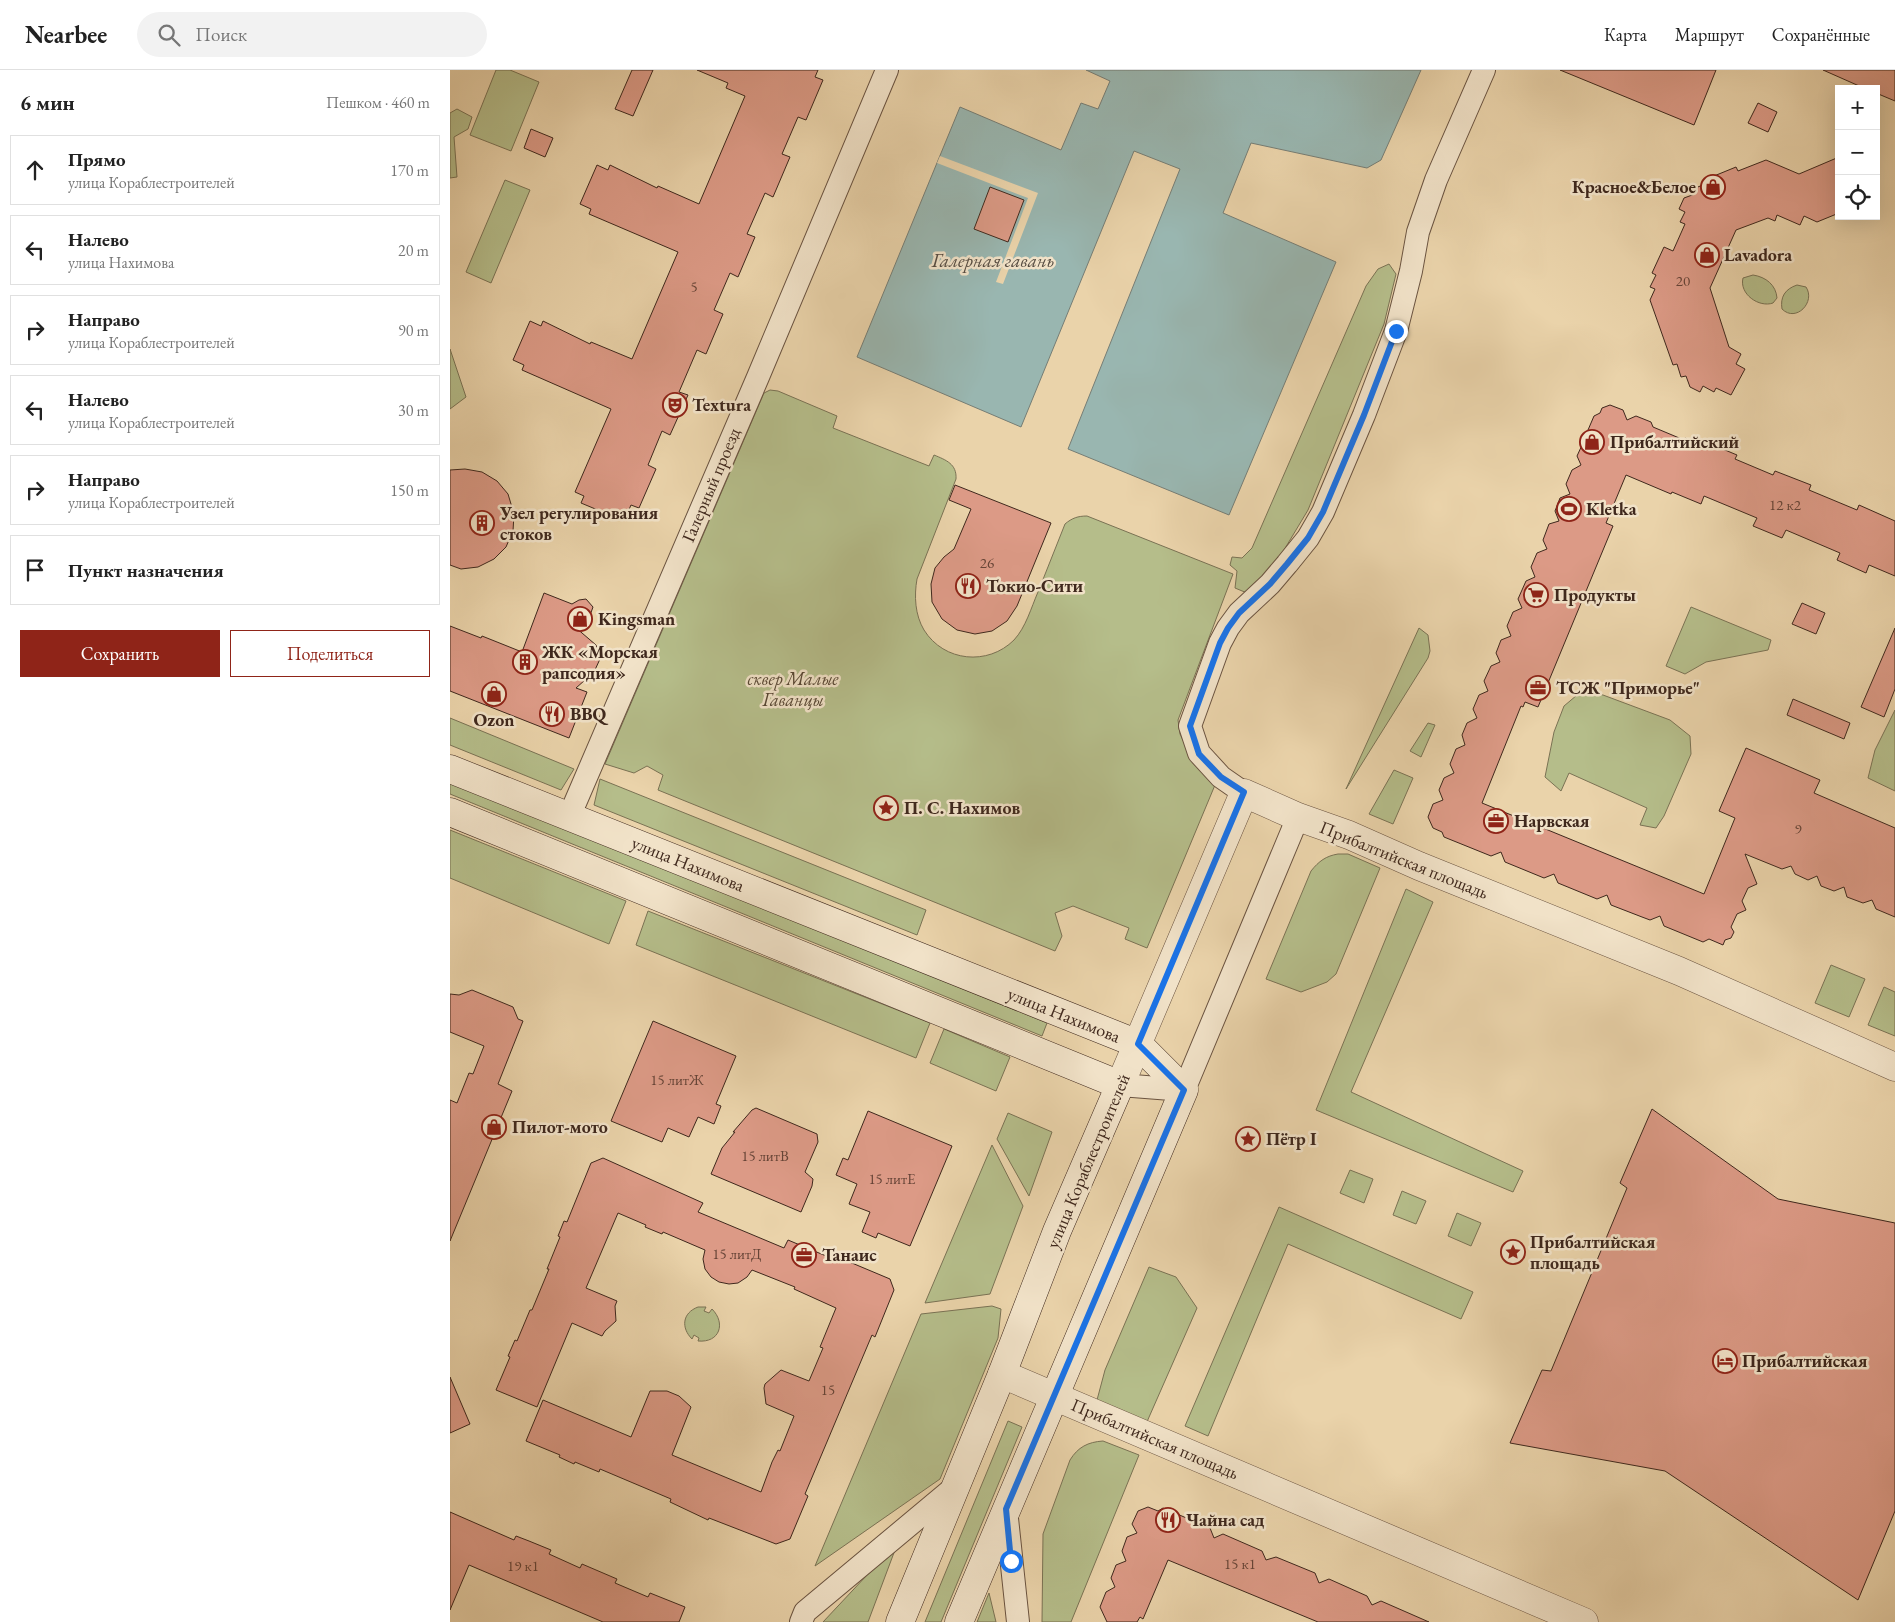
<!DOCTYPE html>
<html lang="ru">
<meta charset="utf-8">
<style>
:root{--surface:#fff;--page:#f2f2f2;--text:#222;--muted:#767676;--line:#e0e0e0;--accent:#8f2418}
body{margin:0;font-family:"EB Garamond",serif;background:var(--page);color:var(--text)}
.controls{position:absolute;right:15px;top:15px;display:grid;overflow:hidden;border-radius:0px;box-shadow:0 5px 20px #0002}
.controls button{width:45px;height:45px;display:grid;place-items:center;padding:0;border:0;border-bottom:1px solid var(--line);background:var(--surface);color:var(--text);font:25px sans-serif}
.stop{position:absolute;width:15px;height:15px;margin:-11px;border:4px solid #1a73e8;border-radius:50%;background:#fff}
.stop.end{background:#1a73e8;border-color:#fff;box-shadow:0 1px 5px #0008}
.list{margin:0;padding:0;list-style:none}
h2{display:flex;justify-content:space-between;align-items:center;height:65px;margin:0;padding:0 20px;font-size:21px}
h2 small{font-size:16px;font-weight:400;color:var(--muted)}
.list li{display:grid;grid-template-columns:32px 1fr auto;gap:15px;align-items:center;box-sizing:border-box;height:70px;margin:0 10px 10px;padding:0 10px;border:1px solid var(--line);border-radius:0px}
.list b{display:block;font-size:19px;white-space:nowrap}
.list p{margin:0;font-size:16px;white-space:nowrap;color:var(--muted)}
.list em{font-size:16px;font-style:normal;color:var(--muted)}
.actions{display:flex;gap:10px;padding:15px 20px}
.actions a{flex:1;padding:11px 0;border:1px solid var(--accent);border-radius:0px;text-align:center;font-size:18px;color:var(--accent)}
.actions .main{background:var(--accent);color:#fff}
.icon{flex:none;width:28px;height:28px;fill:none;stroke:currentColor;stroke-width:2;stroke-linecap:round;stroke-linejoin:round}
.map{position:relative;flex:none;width:1445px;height:1552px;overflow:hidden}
header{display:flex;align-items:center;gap:30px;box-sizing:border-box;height:70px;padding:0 25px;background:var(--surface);border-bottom:1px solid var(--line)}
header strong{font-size:24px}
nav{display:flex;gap:28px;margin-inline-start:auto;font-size:18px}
.search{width:350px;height:45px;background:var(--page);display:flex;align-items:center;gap:12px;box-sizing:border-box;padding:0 18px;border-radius:28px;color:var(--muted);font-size:19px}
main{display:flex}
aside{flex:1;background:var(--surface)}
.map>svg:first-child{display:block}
</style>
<header>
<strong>Nearbee</strong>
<div class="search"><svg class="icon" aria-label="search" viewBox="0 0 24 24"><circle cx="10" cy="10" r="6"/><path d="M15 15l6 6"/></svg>Поиск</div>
<nav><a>Карта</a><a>Маршрут</a><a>Сохранённые</a></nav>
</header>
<main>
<aside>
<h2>6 мин<small>Пешком · 460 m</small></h2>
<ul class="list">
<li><svg class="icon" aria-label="ahead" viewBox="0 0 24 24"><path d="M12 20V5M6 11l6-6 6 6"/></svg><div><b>Прямо</b><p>улица Кораблестроителей</p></div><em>170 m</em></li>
<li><svg class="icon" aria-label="left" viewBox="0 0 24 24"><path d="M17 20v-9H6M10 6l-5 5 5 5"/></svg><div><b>Налево</b><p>улица Нахимова</p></div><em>20 m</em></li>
<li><svg class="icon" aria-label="right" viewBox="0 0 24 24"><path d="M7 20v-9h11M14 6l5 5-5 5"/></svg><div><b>Направо</b><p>улица Кораблестроителей</p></div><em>90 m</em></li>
<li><svg class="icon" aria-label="left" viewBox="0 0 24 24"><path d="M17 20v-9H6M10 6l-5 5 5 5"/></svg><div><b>Налево</b><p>улица Кораблестроителей</p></div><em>30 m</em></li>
<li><svg class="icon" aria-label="right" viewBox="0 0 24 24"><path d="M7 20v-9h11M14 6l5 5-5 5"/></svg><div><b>Направо</b><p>улица Кораблестроителей</p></div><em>150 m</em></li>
<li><svg class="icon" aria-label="arrive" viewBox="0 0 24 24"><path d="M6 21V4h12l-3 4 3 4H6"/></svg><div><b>Пункт назначения</b></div></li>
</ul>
<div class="actions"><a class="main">Сохранить</a><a>Поделиться</a></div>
</aside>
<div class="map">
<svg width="1445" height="1552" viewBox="0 0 1445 1552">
<rect width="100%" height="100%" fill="#ead3aa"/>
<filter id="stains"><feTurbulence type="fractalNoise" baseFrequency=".004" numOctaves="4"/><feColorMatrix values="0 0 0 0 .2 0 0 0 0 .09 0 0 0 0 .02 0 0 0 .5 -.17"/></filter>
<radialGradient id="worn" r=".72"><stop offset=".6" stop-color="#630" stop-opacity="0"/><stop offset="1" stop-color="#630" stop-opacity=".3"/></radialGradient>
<path fill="#b5bd8a" stroke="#7a7254" d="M46 0H60L89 12 61 81 20 65Z
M7 39 22 47 18 59 4 67 7 107 0 108V43Z
M55 110 80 120 41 213 16 202Z
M939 194 946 204 934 254 858 440 831 485 805 518 797 523 785 518 787 501 780 495 782 487 792 488 802 478 916 216 928 199Z
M1303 205C1316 207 1326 215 1327 228L1323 233C1309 238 1289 224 1293 208Z
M1347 215 1356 217C1366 232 1346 253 1332 239 1330 227 1335 219 1347 215Z
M0 279 16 327 0 339Z
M320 320 328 321 387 346 383 358 479 396 484 385C496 390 507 394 506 409L467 509C464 526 465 545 474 560 494 592 538 596 564 570 576 557 581 538 588 522 597 499 606 477 615 454 622 448 628 446 637 446L783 504 728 650 730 664 734 672 765 715 697 878 675 869 679 858 623 836 605 843 612 866 605 881 208 720 213 705 197 696 184 703 155 694 314 323Z
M1241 537 1321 570 1318 580 1256 592 1235 604 1216 596Z
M969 558 978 565 980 581 978 588 896 719Z
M1133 620 1153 625 1220 650 1240 666 1241 684 1214 746 1206 758 1190 755 1197 738 1119 703 1111 721 1095 707 1104 662 1114 636Z
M1445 640V721L1418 708 1425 680Z
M0 648 124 699 111 720 0 675Z
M978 653 985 655 971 687 960 681Z
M944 700 963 708 943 754 919 744Z
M150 709 476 840 467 865 144 735Z
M0 710 597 953 592 966 0 724Z
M0 760 176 831 159 874 0 808Z
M888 784H898L930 798 886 904 877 912 851 922 816 909 861 801C869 791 876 786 888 784Z
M956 819 983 832 901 1022 1073 1101 1063 1122 866 1040Z
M198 841 480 953 466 988 186 875Z
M1381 895 1415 909 1399 947 1365 933Z
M1434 917 1445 922V966L1418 955Z
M494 959 560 987 546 1021 480 993Z
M558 1043 602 1062 579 1126 547 1069Z
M542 1075 573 1136 540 1224 475 1233Z
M900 1100 923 1109 914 1133 890 1123Z
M952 1121 976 1131 966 1154 943 1145Z
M829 1137 1023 1222 1011 1249 838 1174 758 1366 735 1356Z
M1007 1143 1031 1153 1021 1176 998 1166Z
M699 1197 726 1207 747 1238 696 1354 647 1330 655 1300Z
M542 1236 551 1239 548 1268 490 1409 365 1496 471 1244Z
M248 1237H256L254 1241 259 1243 262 1239C276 1253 270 1273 248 1271L249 1268 244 1265 242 1269C231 1258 232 1243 248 1237Z
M558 1351 572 1357 491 1552H475Z
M653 1371 689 1385 621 1552H592L593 1464 620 1390C628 1377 638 1372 653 1371Z
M448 1472 418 1552H373Z
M539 1523 546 1552H527Z"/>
<path fill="#99b6b0" stroke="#757d75" d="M636 0H971L931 90 917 98 801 73 773 143 886 192 779 445 618 379 730 99 684 81 571 357 407 287 510 37 611 80 631 33 648 39 660 11Z"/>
<path fill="#ead3aa" d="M490 86 588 123 553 214 546 212 578 128 487 93Z"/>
<path fill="#dc9a86" stroke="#3f281d" d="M182 0H203L183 46 165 39Z
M247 0H368L365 7 373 10 356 50 348 47 332 84 340 87 323 127 315 123 297 164 305 167 288 207 280 203 264 240 273 244 256 284 247 280 229 322 238 325 220 365 212 361 198 395 206 399 189 438 181 435 177 444 170 441 167 448 131 433 134 426 125 422 161 339 72 300 74 295 63 290 80 251 91 256 93 251 140 274 141 272 182 289 228 182 139 144 141 139 130 134 147 95 158 100 160 95 207 118 208 116 249 134 295 26 276 18 278 13Z
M1110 0H1266L1244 55Z
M1373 0H1445V31L1426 23V19H1416Z
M1308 33 1327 42 1318 62 1298 53Z
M81 59 103 68 95 87 74 78Z
M1389 87V143L1367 152 1354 146 1350 155 1327 145 1325 151 1318 148 1286 160 1260 218 1279 277 1291 284 1286 294 1295 299 1281 325 1266 318 1264 322 1253 316 1250 322 1240 317 1236 306 1231 307 1227 294 1223 295 1200 230 1205 219 1200 217 1206 205 1202 203 1214 177 1223 181 1235 154 1230 152 1235 142 1229 139 1234 128 1245 124 1243 119 1265 110 1264 106 1286 97 1288 101 1316 90 1349 104Z
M540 117 574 130 558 172 524 159Z
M1160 335 1173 340 1177 350 1186 346 1201 352 1203 357 1234 370 1235 368 1249 374 1251 370 1287 385 1285 389 1323 405 1325 401 1361 415 1359 420 1407 440 1409 435 1445 451V506L1419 495 1416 503 1387 490 1390 483 1336 460 1332 468 1303 456 1307 448 1254 426 1251 434 1222 422 1221 424 1176 405 1156 453 1163 456 1088 637 1075 632 1073 637 1071 636 1032 733 1254 824 1285 748 1269 741 1296 678 1370 710 1364 723 1445 758V847L1426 839 1422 830 1413 833 1397 827 1394 817 1384 821 1371 816 1367 806 1358 810 1345 804 1341 796 1332 799 1295 784 1307 814 1298 818 1292 831 1296 840 1287 844 1281 857 1284 862 1281 868 1275 870 1273 875 1259 869 1253 872 1214 856 1210 846 1200 850 1192 847 1161 835 1157 825 1147 829 1108 813 1104 804 1094 808 1055 792 1051 782 1041 786 994 767 992 762 983 758 978 747 983 734 993 730 989 720 994 708 1004 703 1000 694 1006 679 1015 675 1012 665 1017 653 1027 648 1023 639 1029 625 1038 621 1034 611 1041 596 1050 592 1046 583 1051 570 1061 566 1057 556 1063 542 1072 538 1068 529 1076 511 1085 507 1081 497 1087 483 1097 479 1093 470 1099 454 1109 451 1105 441 1110 428 1120 424 1116 414 1122 400 1131 395 1127 386 1133 373 1143 369 1138 360 1144 346 1150 343 1152 338Z
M15 399 32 402 47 411 58 424 64 444 63 461 56 477 44 489 28 497 11 499 0 495V400Z
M505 415 601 453 567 536 557 551 542 561 525 564 507 560 492 549 482 532 481 514 485 498 494 487 504 479 521 439 499 430Z
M94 523 122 534 129 530 136 529 143 537 139 548 125 557 146 575 150 589 144 602 126 618 137 622 119 668 0 621V556L31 568 32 566 72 582Z
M1352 533 1375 543 1366 564 1342 554Z
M1445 558V619L1434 647 1411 637Z
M1343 629 1400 653 1394 669 1337 645Z
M22 920 63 937 68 949 73 951 48 1014 62 1021 0 1171V1030L7 1033 19 1003 23 1004 34 976 0 962V924L9 925Z
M203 951 286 986 266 1034 271 1036 264 1054 248 1047 239 1067 218 1058 212 1072 161 1051Z
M306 1038 367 1064 368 1072 355 1102 363 1109 362 1116 351 1142 261 1104 272 1078 285 1062H283L302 1040Z
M1202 1039 1328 1129 1445 1153V1441L1408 1530 1215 1401 1060 1373 1092 1300 1101 1301 1177 1118 1170 1113Z
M418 1041 502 1076 460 1176 428 1163 426 1168 412 1162 420 1142 399 1134 407 1114 386 1105 393 1088 398 1090Z
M153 1088 253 1133 248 1142 334 1178 338 1170 388 1191 390 1188 440 1209 444 1220 425 1267 422 1265 355 1424 358 1426 340 1469 326 1474 259 1448 258 1450 220 1432 221 1429 150 1399 149 1402 125 1392 124 1394 109 1387 110 1385 76 1371 93 1330 181 1367 200 1321H217L229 1326 241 1337 222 1385 311 1422 322 1392 328 1380 330 1381 344 1346 316 1334 314 1318 315 1314 331 1300 359 1311 373 1278 370 1277 386 1238 344 1219 345 1217 302 1200 297 1207 288 1213 279 1214 269 1212 261 1207 255 1199 253 1189 255 1180 213 1162 212 1164 195 1157 196 1155 168 1143 136 1218 167 1231 165 1236 166 1251 155 1261 152 1266 122 1253 87 1337 46 1320 60 1287 58 1286 65 1270 67 1271 80 1240H82L99 1199H97L110 1167 108 1166 114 1151 117 1152 141 1093Z
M0 1307 20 1354 0 1363Z
M698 1437 708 1441 713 1438 760 1458 764 1468 773 1464 812 1481 816 1490 826 1487 865 1503 869 1513 879 1509 917 1526 922 1535 931 1531 979 1552H868L718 1490 693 1549 690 1547 687 1552H657L650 1537 656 1522 665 1517 661 1508 666 1495 676 1491 672 1481 677 1467 687 1463 682 1454 688 1441Z
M0 1442 64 1470 66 1466 79 1471 101 1480 99 1484 130 1498 132 1494 167 1509 165 1513 198 1527 200 1523 235 1537 229 1552H153L19 1495 0 1540Z"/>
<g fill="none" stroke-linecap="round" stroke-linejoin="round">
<defs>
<path id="minor" d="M794 723 771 707 749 683 740 656 770 573 778 558 789 543 820 514 837 494 858 468 873 442 914 345 946 261 961 201 968 162 986 110 1034 0
M119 747 308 307 437 0
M670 1015 734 1020 848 747
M556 1439 568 1552
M351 1552 355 1542 506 1416"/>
<path id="tertiary" d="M670 1015 794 723 848 747 899 765 969 796 1229 901 1445 997
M552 1304 1134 1552"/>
<path id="secondary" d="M0 699 688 974 734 1020 509 1552
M0 742 670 1015 607 1161 552 1304 450 1552"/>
</defs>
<use href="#minor" stroke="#6a5340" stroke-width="24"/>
<use href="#tertiary" stroke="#6a5340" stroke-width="29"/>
<use href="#secondary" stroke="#3f281d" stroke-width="29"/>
<use href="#minor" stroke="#f1e2c8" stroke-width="22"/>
<use href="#tertiary" stroke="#f1e2c8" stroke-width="28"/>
<use href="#secondary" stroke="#f1e2c8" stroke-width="28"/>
</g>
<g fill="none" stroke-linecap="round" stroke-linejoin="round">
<path stroke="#1a73e8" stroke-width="6" d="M561 1491 556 1439 734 1020 688 974 794 722 771 707 749 684 740 656 770 573 778 558 789 543 820 514 837 494 858 468 873 442 914 345 946 261"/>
</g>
<defs>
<symbol id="shop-ring" viewBox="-11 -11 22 22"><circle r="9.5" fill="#f1e2c8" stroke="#8f2418" stroke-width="1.5"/><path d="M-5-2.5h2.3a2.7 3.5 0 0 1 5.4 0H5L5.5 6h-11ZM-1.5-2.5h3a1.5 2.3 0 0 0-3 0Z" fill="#8f2418"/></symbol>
<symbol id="theatre-ring" viewBox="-11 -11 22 22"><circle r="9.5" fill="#f1e2c8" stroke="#8f2418" stroke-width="1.5"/><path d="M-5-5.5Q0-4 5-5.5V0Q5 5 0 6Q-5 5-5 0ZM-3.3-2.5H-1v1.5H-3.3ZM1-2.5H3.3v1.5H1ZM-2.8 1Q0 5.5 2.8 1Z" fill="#8f2418"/></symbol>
<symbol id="stadium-ring" viewBox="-11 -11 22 22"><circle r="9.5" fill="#f1e2c8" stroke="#8f2418" stroke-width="1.5"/><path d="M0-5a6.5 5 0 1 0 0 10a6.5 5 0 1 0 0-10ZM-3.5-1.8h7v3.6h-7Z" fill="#8f2418"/></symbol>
<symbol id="building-ring" viewBox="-11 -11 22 22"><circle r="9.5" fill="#f1e2c8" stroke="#8f2418" stroke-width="1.5"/><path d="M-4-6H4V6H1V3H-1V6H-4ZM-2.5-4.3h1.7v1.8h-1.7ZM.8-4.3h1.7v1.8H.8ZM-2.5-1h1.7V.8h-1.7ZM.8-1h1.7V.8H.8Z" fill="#8f2418"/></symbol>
<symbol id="restaurant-ring" viewBox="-11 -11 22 22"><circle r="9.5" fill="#f1e2c8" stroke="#8f2418" stroke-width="1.5"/><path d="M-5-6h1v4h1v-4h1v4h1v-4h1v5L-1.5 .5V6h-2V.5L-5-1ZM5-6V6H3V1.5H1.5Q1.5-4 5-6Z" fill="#8f2418"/></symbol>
<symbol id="supermarket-ring" viewBox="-11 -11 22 22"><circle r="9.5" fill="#f1e2c8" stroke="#8f2418" stroke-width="1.5"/><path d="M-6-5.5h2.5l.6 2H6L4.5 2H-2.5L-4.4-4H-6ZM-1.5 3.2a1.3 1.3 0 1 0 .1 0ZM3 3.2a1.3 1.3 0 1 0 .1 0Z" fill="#8f2418"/></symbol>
<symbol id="office-ring" viewBox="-11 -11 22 22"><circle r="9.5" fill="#f1e2c8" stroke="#8f2418" stroke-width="1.5"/><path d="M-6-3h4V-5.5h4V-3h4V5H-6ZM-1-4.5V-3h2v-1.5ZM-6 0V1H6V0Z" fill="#8f2418"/></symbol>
<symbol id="sight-ring" viewBox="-11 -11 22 22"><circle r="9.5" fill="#f1e2c8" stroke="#8f2418" stroke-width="1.5"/><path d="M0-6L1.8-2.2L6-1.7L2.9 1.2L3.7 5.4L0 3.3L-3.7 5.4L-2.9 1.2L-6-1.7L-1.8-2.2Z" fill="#8f2418"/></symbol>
<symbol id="hotel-ring" viewBox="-11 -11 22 22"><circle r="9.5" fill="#f1e2c8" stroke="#8f2418" stroke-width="1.5"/><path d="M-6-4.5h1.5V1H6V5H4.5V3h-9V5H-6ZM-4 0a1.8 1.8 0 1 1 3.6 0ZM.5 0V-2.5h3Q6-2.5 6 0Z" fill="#8f2418"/></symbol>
</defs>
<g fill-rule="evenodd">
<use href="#shop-ring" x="1249" y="103" width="28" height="28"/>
<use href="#shop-ring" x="1243" y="171" width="28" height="28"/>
<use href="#theatre-ring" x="211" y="321" width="28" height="28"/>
<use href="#shop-ring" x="1128" y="358" width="28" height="28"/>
<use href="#stadium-ring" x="1105" y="425" width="28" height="28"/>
<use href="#building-ring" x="18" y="439" width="28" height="28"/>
<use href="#restaurant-ring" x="504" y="502" width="28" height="28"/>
<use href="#supermarket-ring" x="1072" y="511" width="28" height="28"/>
<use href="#shop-ring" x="116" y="535" width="28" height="28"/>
<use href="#building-ring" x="61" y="578" width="28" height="28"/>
<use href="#office-ring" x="1074" y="604" width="28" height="28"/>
<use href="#shop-ring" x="30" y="610" width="28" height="28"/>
<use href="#restaurant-ring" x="88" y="630" width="28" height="28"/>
<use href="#sight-ring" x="422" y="724" width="28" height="28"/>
<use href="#office-ring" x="1032" y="737" width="28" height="28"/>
<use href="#shop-ring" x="30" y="1043" width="28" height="28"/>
<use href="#sight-ring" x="784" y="1055" width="28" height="28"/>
<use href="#sight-ring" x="1049" y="1168" width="28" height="28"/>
<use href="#office-ring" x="340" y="1171" width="28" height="28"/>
<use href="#hotel-ring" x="1261" y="1277" width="28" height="28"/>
<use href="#restaurant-ring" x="704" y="1436" width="28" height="28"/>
</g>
<g text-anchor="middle" stroke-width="5" stroke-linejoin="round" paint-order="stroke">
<g font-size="15" fill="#664437">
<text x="1233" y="216">20</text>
<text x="244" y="222">5</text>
<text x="1335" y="440">12 к2</text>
<text x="537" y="498">26</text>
<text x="1348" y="764">9</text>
<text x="227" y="1015">15 литЖ</text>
<text x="315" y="1091">15 литВ</text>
<text x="442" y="1114">15 литЕ</text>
<text x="287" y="1189">15 литД</text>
<text x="378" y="1325">15</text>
<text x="790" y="1499">15 к1</text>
<text x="73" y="1501">19 к1</text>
</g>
<g font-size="18" font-weight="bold" fill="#3f281d" stroke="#f1e2c8" text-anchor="start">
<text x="1246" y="123" text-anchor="end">Красное&amp;Белое</text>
<text x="1274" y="191">Lavadora</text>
<text x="242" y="341">Textura</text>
<text x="1160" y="378">Прибалтийский</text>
<text x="1136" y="445">Kletka</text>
<text x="50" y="449">Узел регулирования<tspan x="50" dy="21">стоков</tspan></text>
<text x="536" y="522">Токио-Сити</text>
<text x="1104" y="531">Продукты</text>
<text x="148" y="555">Kingsman</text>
<text x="92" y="588">ЖК «Морская<tspan x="92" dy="21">рапсодия»</tspan></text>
<text x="1106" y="624">ТСЖ "Приморье"</text>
<text x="120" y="650">BBQ</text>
<text x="44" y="656" text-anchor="middle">Ozon</text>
<text x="454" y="744">П. С. Нахимов</text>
<text x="1064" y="757">Нарвская</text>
<text x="62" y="1063">Пилот-мото</text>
<text x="816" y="1075">Пётр I</text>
<text x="1080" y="1178">Прибалтийская<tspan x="1080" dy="21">площадь</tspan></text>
<text x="372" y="1191">Танаис</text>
<text x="1292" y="1297">Прибалтийская</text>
<text x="736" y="1456">Чайна сад</text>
</g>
<g font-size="18" fill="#3f281d" stroke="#f1e2c8">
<text transform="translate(261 415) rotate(-67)" y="6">Галерный проезд</text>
<text transform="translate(954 790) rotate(22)" y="6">Прибалтийская площадь</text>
<text transform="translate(238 794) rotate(22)" y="6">улица Нахимова</text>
<text transform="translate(614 945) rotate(22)" y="6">улица Нахимова</text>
<text transform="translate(638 1091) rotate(-67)" y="6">улица Кораблестроителей</text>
<text transform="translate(705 1369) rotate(23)" y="6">Прибалтийская площадь</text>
</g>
<g font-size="18" font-style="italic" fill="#574633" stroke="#f1e2c8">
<text x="343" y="615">сквер Малые<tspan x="343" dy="21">Гаванцы</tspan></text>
</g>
<g font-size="19" font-style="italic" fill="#564c42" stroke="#f1e2c8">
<text x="543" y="197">Галерная гавань</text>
</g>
</g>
<rect width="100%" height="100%" filter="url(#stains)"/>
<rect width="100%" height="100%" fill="url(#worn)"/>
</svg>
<div class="controls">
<button>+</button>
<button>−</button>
<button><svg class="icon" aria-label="locate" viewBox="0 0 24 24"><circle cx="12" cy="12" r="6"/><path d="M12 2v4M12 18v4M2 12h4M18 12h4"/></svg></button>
</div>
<div class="stop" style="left:561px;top:1491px"></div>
<div class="stop end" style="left:946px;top:261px"></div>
</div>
</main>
